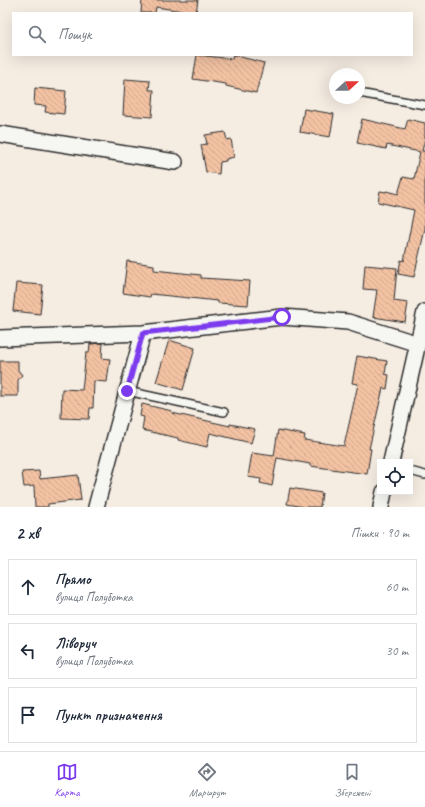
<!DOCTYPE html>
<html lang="uk">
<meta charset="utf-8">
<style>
:root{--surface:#fff;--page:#f2f2f3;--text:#1f2937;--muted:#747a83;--line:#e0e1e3;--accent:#7c3aed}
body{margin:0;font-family:Caveat,sans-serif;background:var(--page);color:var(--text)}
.controls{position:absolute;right:12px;bottom:12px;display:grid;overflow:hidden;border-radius:0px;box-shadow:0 4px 16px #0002}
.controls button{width:36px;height:36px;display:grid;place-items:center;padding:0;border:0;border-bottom:1px solid var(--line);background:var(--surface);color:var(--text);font:20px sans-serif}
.compass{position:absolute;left:329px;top:68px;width:36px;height:36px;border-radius:50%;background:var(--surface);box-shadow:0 4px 16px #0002;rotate:69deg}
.stop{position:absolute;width:12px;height:12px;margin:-9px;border:3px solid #7c3aed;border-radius:50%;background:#fff}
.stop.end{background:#7c3aed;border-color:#fff;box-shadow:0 1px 4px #0008}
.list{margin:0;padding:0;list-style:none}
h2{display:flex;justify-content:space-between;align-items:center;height:52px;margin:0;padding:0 16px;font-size:17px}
h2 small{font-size:13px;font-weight:400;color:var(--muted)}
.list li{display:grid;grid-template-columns:26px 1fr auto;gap:12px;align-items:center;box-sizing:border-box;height:56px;margin:0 8px 8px;padding:0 8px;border:1px solid var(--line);border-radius:0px}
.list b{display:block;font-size:15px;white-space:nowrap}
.list p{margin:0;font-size:13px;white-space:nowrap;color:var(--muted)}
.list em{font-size:13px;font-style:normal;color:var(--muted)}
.icon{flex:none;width:22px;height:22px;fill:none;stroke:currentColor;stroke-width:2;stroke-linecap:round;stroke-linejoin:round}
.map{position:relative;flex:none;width:425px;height:507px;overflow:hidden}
.search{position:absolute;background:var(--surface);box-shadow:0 4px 16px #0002;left:12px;right:12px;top:12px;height:44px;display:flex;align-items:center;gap:10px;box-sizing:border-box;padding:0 14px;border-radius:0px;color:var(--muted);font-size:15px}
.sheet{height:244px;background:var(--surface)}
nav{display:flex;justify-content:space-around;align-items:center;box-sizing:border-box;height:56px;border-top:1px solid var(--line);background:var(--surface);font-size:11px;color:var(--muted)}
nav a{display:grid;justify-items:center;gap:2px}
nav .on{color:var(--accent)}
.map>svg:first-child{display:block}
</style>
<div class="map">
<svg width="425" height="507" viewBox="0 0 425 507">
<defs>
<pattern id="building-back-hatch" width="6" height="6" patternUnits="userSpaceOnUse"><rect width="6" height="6" fill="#f3c2a3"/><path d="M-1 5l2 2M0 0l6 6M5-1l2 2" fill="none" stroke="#d0a78c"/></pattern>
</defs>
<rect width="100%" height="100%" fill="#f5ece2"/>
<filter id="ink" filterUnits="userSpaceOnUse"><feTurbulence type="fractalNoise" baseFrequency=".025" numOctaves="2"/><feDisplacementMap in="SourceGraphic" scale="8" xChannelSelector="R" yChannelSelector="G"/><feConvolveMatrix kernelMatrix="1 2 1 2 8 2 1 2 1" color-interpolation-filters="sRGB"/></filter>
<g filter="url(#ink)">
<path fill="url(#building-back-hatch)" stroke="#2b2b2b" d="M142 0H198L196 13 156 7 155 13H141Z
M197 55 232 59 233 55 264 63 256 93 226 86V84L193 79Z
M125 79 150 81 149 90H154L152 117 123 115Z
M35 88 66 91 64 114 45 112 46 106 34 105Z
M304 109 334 114 330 137 300 132Z
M362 119 405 129 408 119 425 123V139L422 151H425V229L414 277 398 274 401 260 404 261 414 210 378 202 380 191 386 192V191L398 194 403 177 414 179 420 152 387 145 386 149 357 143Z
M225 132 227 140 231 139 234 157 226 159V161L220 162 219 174 206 172 201 145 207 144 205 135Z
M127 261 154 265V270L201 275V278L250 281 248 305 218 303V301L151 294 150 297 123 293Z
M365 265 397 268 394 301 408 303 405 322 373 317 377 290 363 289Z
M16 283 43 285 40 314 13 311Z
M169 340 195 348 183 390 156 382Z
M103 343 102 358 110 359 107 382 94 381 93 408H90L89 419 61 418 62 389 82 390 86 353H89L90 344Z
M357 356 387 361 385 374 389 375 387 389 383 388 369 449H371L367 474 310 466V464L277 458 272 486 260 483 261 479 248 477 252 453 274 456 278 430 305 435 304 440 344 446 358 384 352 383Z
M0 361H18V370L22 375 18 380V396H0Z
M142 404 172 411V413L230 426V424L255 429 251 443 210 433 207 447 178 440V438L142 430 144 417 140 416Z
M39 471 40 479 78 475 81 500 48 504V507H35L34 486 24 487 22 472Z
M290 488 322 493 320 507H304L287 504Z"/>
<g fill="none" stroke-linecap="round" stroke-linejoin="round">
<defs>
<path id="lane" d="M359 93 425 105
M127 391 224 412
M410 471 425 475"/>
<path id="street" d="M0 134 175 162
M0 338 143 333 282 317 348 322 418 344
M391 462 425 312
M96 507 143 333
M381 507 384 492"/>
</defs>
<use href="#lane" stroke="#2b2b2b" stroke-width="10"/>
<use href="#street" stroke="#2b2b2b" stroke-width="18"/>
<use href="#lane" stroke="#f6f6f2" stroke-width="7"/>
<use href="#street" stroke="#f6f6f2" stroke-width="15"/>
</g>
</g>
<g fill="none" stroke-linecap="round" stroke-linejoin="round" filter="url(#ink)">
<path stroke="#7c3aed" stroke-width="5" d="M127 391 143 333 282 317"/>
</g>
</svg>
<div class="controls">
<button><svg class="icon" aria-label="locate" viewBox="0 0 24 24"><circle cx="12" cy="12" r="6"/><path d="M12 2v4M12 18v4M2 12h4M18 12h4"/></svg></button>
</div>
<svg class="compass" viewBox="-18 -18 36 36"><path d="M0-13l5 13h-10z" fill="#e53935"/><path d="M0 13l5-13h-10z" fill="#747a83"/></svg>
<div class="stop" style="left:282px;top:317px"></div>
<div class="stop end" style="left:127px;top:391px"></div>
<div class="search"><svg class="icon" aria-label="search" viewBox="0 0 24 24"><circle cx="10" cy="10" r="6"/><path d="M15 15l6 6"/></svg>Пошук</div>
</div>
<section class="sheet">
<h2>2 хв<small>Пішки · 90 m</small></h2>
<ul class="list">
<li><svg class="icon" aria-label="ahead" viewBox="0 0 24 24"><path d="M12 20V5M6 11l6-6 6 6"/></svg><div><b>Прямо</b><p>вулиця Полуботка</p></div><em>60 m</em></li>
<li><svg class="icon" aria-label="left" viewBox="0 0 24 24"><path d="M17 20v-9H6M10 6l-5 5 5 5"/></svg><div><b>Ліворуч</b><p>вулиця Полуботка</p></div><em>30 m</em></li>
<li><svg class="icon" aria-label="arrive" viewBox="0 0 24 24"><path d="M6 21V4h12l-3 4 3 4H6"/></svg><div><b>Пункт призначення</b></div></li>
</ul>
</section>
<nav>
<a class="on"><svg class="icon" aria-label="map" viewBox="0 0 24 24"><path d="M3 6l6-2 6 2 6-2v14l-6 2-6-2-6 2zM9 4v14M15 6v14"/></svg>Карта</a>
<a><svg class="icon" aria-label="directions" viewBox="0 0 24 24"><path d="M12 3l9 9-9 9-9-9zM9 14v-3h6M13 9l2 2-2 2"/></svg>Маршрут</a>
<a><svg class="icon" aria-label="saved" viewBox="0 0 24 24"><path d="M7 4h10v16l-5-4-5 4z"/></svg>Збережені</a>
</nav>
